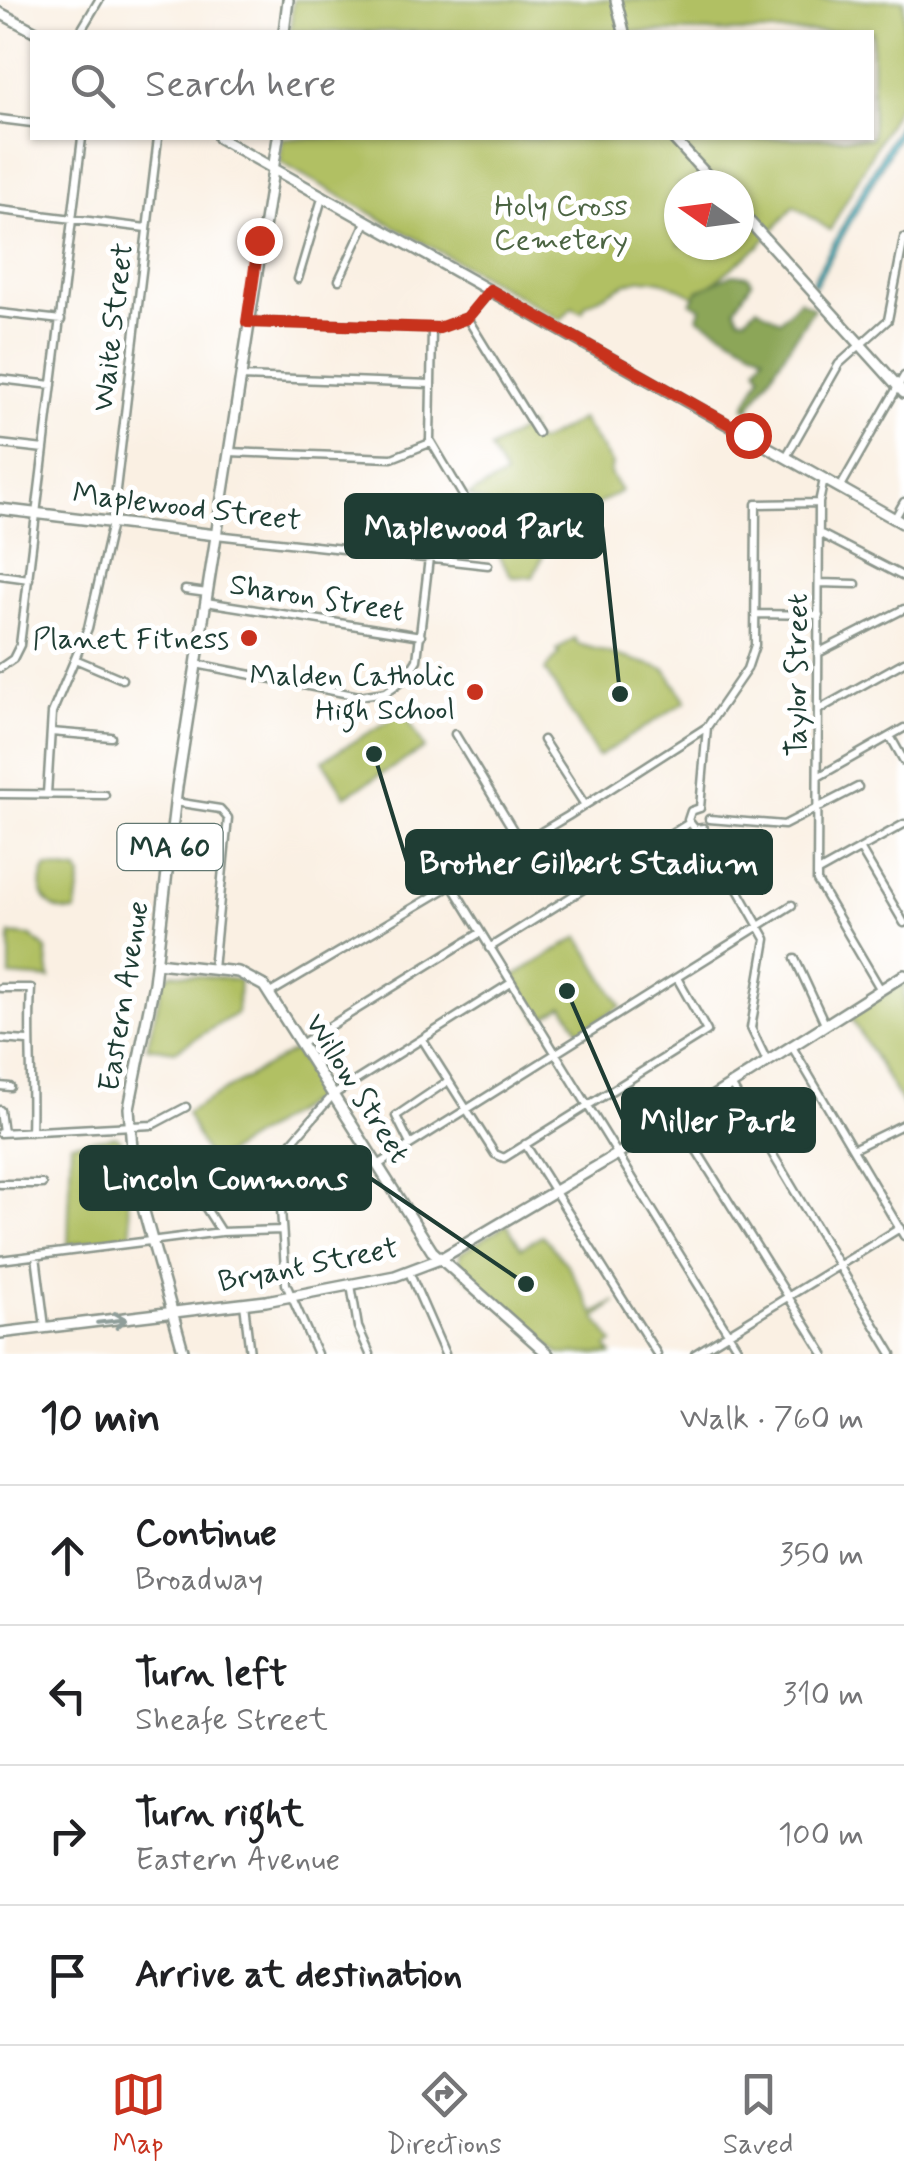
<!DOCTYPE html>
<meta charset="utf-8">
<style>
:root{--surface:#fff;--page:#f2f2f2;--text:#202124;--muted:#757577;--line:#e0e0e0;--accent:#c8321e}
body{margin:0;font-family:Mynerve,sans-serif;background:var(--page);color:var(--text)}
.compass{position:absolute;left:664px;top:170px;width:90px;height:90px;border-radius:50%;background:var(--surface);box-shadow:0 2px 8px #0004;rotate:284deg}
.stop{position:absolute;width:30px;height:30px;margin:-22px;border:8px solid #c8321e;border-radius:50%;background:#fff}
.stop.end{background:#c8321e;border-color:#fff;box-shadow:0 2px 10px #0008}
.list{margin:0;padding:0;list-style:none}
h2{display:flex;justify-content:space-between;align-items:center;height:130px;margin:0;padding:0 40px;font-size:42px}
h2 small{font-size:32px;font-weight:400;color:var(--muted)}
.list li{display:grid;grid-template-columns:65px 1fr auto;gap:30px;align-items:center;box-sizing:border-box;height:140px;padding:0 40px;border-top:2px solid var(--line)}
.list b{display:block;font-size:38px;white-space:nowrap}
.list p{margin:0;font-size:32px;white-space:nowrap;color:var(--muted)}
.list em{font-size:32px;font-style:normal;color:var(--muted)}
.icon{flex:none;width:55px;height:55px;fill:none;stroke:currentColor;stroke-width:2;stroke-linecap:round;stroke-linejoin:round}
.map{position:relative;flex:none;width:904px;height:1354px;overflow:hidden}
.search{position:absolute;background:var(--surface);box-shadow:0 2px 8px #0004;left:30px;right:30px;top:30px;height:110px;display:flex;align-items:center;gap:25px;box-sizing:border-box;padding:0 35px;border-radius:0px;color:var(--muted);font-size:38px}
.sheet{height:690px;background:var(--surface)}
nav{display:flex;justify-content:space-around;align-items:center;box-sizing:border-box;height:140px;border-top:2px solid var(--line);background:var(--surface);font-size:28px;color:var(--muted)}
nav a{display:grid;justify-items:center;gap:5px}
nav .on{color:var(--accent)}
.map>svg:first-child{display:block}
</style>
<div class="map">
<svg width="904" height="1354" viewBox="0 0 904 1354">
<rect width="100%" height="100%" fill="#fff"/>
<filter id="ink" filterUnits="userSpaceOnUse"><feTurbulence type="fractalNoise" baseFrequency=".01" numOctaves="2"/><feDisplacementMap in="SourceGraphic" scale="20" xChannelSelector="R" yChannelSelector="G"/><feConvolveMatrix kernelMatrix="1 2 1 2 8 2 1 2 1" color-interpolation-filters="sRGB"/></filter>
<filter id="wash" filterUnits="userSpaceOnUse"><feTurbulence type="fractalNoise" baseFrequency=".0048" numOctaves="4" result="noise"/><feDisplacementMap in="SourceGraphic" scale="40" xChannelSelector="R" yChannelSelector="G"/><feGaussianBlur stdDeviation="2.25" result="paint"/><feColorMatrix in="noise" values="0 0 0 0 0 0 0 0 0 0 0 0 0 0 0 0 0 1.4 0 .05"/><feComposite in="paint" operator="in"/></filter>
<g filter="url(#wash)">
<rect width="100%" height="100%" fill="#faf0e3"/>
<path fill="#b1c063" stroke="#687e4c" stroke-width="2.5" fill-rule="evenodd" d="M293 0H904V95L830 230 794 206 760 245 696 297C643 268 637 277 586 305L582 312 572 307 561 320 280 162 282 138H872V32H290ZM679 185H739V245H679Z
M581 419 612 464 610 474 621 491 590 509 579 525 549 543 533 577H512L478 523 488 515V504L468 496 505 476 490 449 529 426V438L540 442Z
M574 638 578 644 665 669 686 701 598 757 545 670 559 654 557 650Z
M404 712 425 748 345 796 323 760Z
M47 867 78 871 81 876 76 911C48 915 32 891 47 867Z
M10 934 31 936 46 949 50 979 10 976Z
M579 937 621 1006 580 1032 564 1006 540 1020 514 976Z
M172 973 239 980 237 1013 175 1051 147 1047 163 980Z
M904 982V1107L850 1016Z
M295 1050 321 1091 319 1096 219 1158 224 1168 215 1173 186 1113Z
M116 1136 120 1140 132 1234 68 1245 71 1143Z
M507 1224 521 1248 542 1235 569 1267 594 1314 616 1301 596 1318 613 1343 607 1347 612 1354H560L459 1271 460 1253Z"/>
<path fill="#8ca659" stroke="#567246" stroke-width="2.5" d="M733 274 748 276 752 282 735 308 739 317 745 318 757 307 780 321 799 300 814 308 749 409 744 407 761 375 757 367 764 355 698 318 701 308 691 303 698 291Z"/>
<path fill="#45b2c2" stroke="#32787b" stroke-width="2.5" d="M904 114V126L815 286 812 282Z"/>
</g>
<g filter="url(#ink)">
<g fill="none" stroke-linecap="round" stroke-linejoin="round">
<defs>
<path id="minor" d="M80 32 99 0
M0 119 32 123
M0 210 146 228
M298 279 323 195
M339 280 367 220
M0 313 61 320
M467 318 538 433
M248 322 439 328 467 318 490 291
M432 329 430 440 468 504 478 510
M240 377 430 384
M0 379 52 385
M0 444 44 449
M229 452 392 458 430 443
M786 457 839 364 888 320 904 238
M824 479 819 503 817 881 881 990
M840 488 904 376
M895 518 904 502
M819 533 904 577
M216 535 488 565
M0 575 29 579
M819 583 856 584
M185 590 207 593
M206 602 421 636
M757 614 819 615
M820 652 904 609
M75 659 122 679
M196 664 359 696 386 692 405 679 417 660 429 558
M0 668 13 659 20 645 82 138
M820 709 904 662
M51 732 111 737
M455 734 521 843
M890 736 904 761
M543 740 585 805
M818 777 904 728
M0 794 105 795
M47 794 52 713 88 628 112 523 158 138
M175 802 220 809 228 818 213 969
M700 808 707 727 747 669 755 645 756 504 819 503
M700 808 691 811 688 820 695 829 703 828
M709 819 784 825 858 787
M703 828 766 939 751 1028 766 1059
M861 850 904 923
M818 872 904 824
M451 884 741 1354
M489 948 689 823
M795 959 825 1024
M0 988H31C28 1037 33 1083 31 1132
M270 993 568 816 707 727
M0 1039 27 1041
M422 1039 495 1154 504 1158 707 1031 677 978
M301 1044 480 933
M791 1045 904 1236
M730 1083 892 1354
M0 1086 10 1087
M0 1110 3 1133
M677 1119 824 1354
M0 1133 152 1125 186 1107
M410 1144 396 1116 448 1081
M525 1144 657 1354
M853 1149 904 1124
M378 1165 792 905
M186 1177 221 1232
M0 1184H42
M36 1256 45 1327
M0 1260 221 1232 282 1230
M409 1272 445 1354
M351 1285 358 1327 370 1354
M244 1304 250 1354
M317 1354 286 1284 279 1179 286 1149 333 1095 511 983
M695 1354 900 1228"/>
<path id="major" d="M616 0 624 32
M0 13 36 32
M284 32 288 0
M219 138 904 524
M673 138 716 185
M739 210 904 393
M0 509 216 535
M157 963 238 972 264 986 432 1251 548 1354
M0 1333 266 1301 395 1276 440 1259 677 1119 904 975
M184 1354 134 1176 129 1108 154 983 177 787 278 138"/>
</defs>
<use href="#minor" stroke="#8c968c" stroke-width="11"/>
<use href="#major" stroke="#8c968c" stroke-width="14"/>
<use href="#minor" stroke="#fff" stroke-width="6"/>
<use href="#major" stroke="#fff" stroke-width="9"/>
</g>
<defs><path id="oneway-shaft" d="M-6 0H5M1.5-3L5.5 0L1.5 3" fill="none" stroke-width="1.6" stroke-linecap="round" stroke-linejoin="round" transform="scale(2.5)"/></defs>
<use stroke="#8f9e9a" href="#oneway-shaft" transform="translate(112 1321) rotate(-7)"/>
</g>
<g fill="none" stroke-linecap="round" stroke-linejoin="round" filter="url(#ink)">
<path stroke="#c8321e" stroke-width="12" d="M259 240 247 322 439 328 467 318 490 290 748 435"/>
</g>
<g fill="#c8321e" stroke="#fff" stroke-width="4">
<circle cx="249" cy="638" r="10"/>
<circle cx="475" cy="692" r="10"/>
</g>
<g text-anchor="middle" stroke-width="10" stroke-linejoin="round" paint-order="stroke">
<rect fill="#fff" stroke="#627771" stroke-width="2.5" x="117.5" y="824" width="105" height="46" rx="8"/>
<g font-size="28" font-weight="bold" fill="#1f3d34">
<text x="170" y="857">MA 60</text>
</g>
<g font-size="30" fill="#4b6442" stroke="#fff">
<text x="561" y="215">Holy Cross<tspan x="561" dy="34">Cemetery</tspan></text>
</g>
<g font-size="30" fill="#1f3d34" stroke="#fff">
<text transform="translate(112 327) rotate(-83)" y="10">Waite Street</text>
<text transform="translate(187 506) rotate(7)" y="10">Maplewood Street</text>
<text transform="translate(317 597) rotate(9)" y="10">Sharon Street</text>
<text transform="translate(796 675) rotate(-90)" y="10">Taylor Street</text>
<text transform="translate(123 996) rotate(-81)" y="10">Eastern Avenue</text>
<text transform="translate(358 1088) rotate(58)" y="10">Willow Street</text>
<text transform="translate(308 1264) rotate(-11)" y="10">Bryant Street</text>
</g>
<g font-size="30" fill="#1f3d34" stroke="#fff" text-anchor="end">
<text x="229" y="648">Planet Fitness</text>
<text x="455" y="685">Malden Catholic<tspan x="455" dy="34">High School</tspan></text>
</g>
</g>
<path fill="none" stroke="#1f3d34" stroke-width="4" d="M620 694L602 526M374 754L407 862M567 991L623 1120M526 1284L370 1178"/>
<g fill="#1f3d34" stroke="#fff" stroke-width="4">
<circle cx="620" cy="694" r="10"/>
<circle cx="374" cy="754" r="10"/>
<circle cx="567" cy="991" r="10"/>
<circle cx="526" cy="1284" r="10"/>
</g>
<g fill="#1f3d34" stroke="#1f3d34" stroke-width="4">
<rect x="346" y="495" width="256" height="62" rx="10"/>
<rect x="407" y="831" width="364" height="62" rx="10"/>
<rect x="623" y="1089" width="191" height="62" rx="10"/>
<rect x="81" y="1147" width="289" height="62" rx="10"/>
</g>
<g font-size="32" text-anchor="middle" font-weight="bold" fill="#fff">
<text x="474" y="537">Maplewood Park</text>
<text x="589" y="873">Brother Gilbert Stadium</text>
<text x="718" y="1131">Miller Park</text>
<text x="225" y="1189">Lincoln Commons</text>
</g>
</svg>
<svg class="compass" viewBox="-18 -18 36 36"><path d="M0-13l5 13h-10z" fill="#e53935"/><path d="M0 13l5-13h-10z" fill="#757577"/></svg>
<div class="stop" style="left:748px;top:435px"></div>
<div class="stop end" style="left:259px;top:240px"></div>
<div class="search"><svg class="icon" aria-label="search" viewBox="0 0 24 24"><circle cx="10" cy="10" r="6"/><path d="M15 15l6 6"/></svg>Search here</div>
</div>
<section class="sheet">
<h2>10 min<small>Walk · 760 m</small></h2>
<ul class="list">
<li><svg class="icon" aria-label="ahead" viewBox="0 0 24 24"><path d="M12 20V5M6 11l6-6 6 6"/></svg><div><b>Continue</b><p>Broadway</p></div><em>350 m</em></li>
<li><svg class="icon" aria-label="left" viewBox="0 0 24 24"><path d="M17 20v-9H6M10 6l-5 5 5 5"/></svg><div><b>Turn left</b><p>Sheafe Street</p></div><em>310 m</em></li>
<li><svg class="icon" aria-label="right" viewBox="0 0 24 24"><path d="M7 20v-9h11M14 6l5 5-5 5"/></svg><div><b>Turn right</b><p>Eastern Avenue</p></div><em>100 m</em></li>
<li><svg class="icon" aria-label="arrive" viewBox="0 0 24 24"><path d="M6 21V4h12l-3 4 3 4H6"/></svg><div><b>Arrive at destination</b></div></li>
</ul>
</section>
<nav>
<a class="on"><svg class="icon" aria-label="map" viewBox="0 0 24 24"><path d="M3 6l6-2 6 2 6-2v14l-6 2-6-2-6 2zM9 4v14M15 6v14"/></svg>Map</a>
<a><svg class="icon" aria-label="directions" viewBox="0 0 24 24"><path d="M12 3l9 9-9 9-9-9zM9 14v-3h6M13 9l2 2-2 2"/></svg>Directions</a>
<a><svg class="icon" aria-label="saved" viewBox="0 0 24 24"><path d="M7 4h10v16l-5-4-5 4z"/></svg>Saved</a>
</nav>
